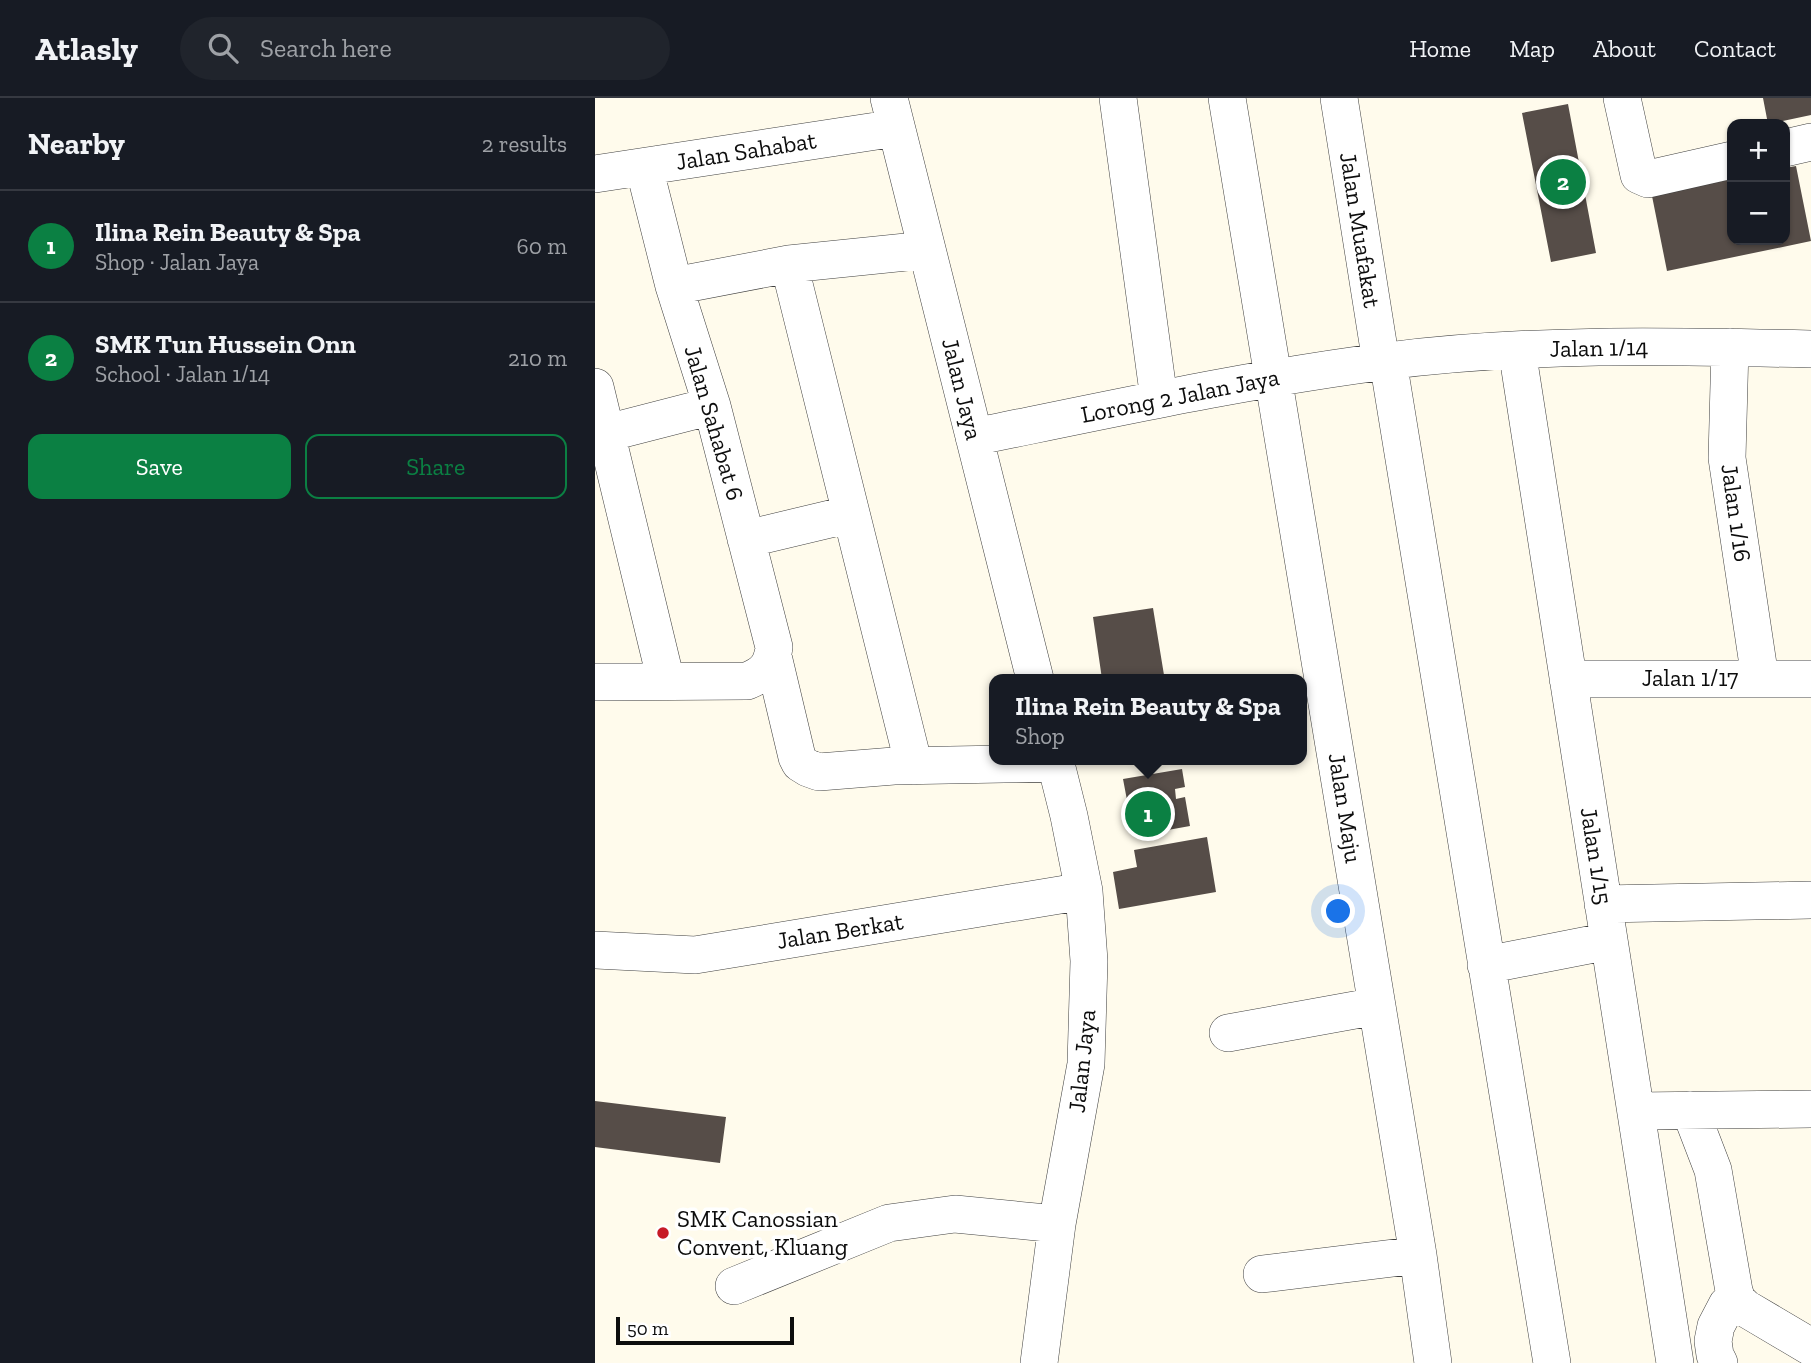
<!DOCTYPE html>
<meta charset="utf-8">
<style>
:root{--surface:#171b24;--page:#20242c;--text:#f1f3f6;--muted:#9ea1a6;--line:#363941;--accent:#0b8043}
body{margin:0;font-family:"Zilla Slab",serif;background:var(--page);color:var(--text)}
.controls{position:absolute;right:21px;top:21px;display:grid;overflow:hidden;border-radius:14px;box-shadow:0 2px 5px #0004}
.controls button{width:63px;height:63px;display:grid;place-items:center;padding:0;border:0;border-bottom:2px solid var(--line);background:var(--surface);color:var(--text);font:35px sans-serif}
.scale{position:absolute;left:21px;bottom:18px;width:178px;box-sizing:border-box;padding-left:7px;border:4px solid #0d0d0d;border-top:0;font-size:19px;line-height:24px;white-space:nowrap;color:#0d0d0d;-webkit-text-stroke:5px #fff;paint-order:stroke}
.you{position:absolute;left:744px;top:814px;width:24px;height:24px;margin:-18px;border:5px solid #fff;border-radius:50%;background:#1a73e8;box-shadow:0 0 0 10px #1a73e833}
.badge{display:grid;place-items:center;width:46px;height:46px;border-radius:50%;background:var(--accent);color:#fff;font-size:23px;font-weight:700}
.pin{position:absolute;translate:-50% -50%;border:4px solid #fff;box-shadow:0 2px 7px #0006}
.popup{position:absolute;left:394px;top:576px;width:318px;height:91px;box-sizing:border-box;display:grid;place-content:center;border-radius:14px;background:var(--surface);filter:drop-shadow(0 2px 5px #0005);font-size:23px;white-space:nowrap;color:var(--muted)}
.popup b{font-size:26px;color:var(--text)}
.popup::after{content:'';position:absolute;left:50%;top:100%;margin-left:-14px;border:14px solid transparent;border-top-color:var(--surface)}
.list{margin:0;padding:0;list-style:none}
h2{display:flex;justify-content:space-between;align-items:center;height:91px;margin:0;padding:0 28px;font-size:30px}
h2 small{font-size:23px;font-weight:400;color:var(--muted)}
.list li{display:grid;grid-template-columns:46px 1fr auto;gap:21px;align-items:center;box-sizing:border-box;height:112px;padding:0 28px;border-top:2px solid var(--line)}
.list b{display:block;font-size:26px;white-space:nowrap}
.list p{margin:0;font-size:23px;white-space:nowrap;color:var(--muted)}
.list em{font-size:23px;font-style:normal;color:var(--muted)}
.actions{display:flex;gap:14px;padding:21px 28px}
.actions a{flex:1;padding:16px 0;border:2px solid var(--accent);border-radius:14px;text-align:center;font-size:24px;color:var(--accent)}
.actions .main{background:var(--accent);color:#fff}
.icon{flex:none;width:38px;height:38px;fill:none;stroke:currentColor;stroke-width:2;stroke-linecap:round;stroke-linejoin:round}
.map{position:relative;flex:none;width:1216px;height:1265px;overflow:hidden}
header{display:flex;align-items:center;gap:42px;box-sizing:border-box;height:98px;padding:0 35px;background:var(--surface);border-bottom:2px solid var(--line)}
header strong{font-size:33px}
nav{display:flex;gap:38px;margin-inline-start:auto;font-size:24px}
.search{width:490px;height:63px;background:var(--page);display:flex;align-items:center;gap:18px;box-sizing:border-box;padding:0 24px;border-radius:38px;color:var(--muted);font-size:26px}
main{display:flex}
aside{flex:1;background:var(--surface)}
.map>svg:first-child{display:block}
</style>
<header>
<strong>Atlasly</strong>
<div class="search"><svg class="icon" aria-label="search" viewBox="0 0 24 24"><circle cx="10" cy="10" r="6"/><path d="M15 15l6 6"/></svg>Search here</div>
<nav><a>Home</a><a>Map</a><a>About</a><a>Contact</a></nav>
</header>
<main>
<aside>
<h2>Nearby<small>2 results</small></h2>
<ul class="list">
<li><span class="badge">1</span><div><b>Ilina Rein Beauty &amp; Spa</b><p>Shop · Jalan Jaya</p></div><em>60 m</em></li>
<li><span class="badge">2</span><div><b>SMK Tun Hussein Onn</b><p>School · Jalan 1/14</p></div><em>210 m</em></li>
</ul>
<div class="actions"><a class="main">Save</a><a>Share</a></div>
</aside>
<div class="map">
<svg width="1216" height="1265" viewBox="0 0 1216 1265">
<rect width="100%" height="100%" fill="#fffbec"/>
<path fill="#564d48" d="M1168 0H1216V17L1173 26Z
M973 6 1001 155 956 164 927 15Z
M1201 68 1216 143 1072 173 1057 98 1137 81V142H1190V70Z
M558 510 569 577 541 581H507L498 519Z
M587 671 590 689 580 691 581 701 590 699 595 728 545 737 542 717 535 718 528 681Z
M612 739 621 794 524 811 518 774 542 769 539 752Z
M0 1003 131 1019 125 1065 0 1049Z"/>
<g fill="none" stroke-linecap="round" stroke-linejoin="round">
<defs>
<path id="minor" d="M294 0 440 581
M523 0 564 301
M632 0 782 908 823 1157 838 1265
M744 0 786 264
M1027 0 1044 77 1053 81 1137 62
M1190 50 1216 44
M0 76 301 30
M194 166 319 668
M79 188 194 166 331 152
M1135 249 1132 360 1165 580
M922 252 1080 1265
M793 263 957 1265
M0 289 71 583
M0 338 117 308
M379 339C516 311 653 281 792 263 932 245 1075 248 1216 251
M151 441 256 416
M178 558 202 659 205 665 213 670 224 674 299 668 461 665
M973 581H1216
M0 584 152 583C170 576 177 568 179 549L117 308 79 188 49 69
M1008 806 1216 802
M0 852 100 857 489 793
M891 867 1014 843
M633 935 782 908
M1095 1012 1118 1072 1139 1193 1142 1202 1150 1210 1216 1249
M1041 1013 1216 1011
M667 1176 823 1157
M139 1188 294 1125 360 1116 462 1126
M444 1265 462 1126 491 966 494 863 489 793 474 718 460 662
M1124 1265 1120 1257 1118 1243 1121 1228 1132 1207 1142 1202"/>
</defs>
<use href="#minor" stroke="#404040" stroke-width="38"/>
<use href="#minor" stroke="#fff" stroke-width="37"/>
</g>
<circle fill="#c71a27" stroke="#fff" stroke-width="2.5" cx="68" cy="1135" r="7"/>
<g text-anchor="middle" stroke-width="7" stroke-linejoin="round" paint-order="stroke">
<g font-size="24" fill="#0d0d0d" stroke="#fff">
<text transform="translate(151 53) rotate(-9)" y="8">Jalan Sahabat</text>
<text transform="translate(765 132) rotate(81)" y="8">Jalan Muafakat</text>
<text transform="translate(1004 250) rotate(-1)" y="8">Jalan 1/14</text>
<text transform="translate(367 291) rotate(76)" y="8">Jalan Jaya</text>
<text transform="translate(585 298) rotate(-11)" y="8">Lorong 2 Jalan Jaya</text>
<text transform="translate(119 325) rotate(74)" y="8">Jalan Sahabat 6</text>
<text transform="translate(1141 415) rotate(82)" y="8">Jalan 1/16</text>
<text x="1095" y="588">Jalan 1/17</text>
<text transform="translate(750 710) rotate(81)" y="8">Jalan Maju</text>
<text transform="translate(1001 758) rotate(81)" y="8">Jalan 1/15</text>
<text transform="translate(245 833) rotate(-9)" y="8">Jalan Berkat</text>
<text transform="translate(487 963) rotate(-84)" y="8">Jalan Jaya</text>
</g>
<g font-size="24" fill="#0d0d0d" stroke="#fff" text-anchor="start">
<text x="82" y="1129">SMK Canossian<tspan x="82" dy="28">Convent, Kluang</tspan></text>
</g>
</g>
</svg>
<div class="controls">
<button>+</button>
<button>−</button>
</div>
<div class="scale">50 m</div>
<div class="you"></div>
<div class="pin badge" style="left:553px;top:716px">1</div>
<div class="popup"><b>Ilina Rein Beauty &amp; Spa</b>Shop</div>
<div class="pin badge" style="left:968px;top:84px">2</div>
</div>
</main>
